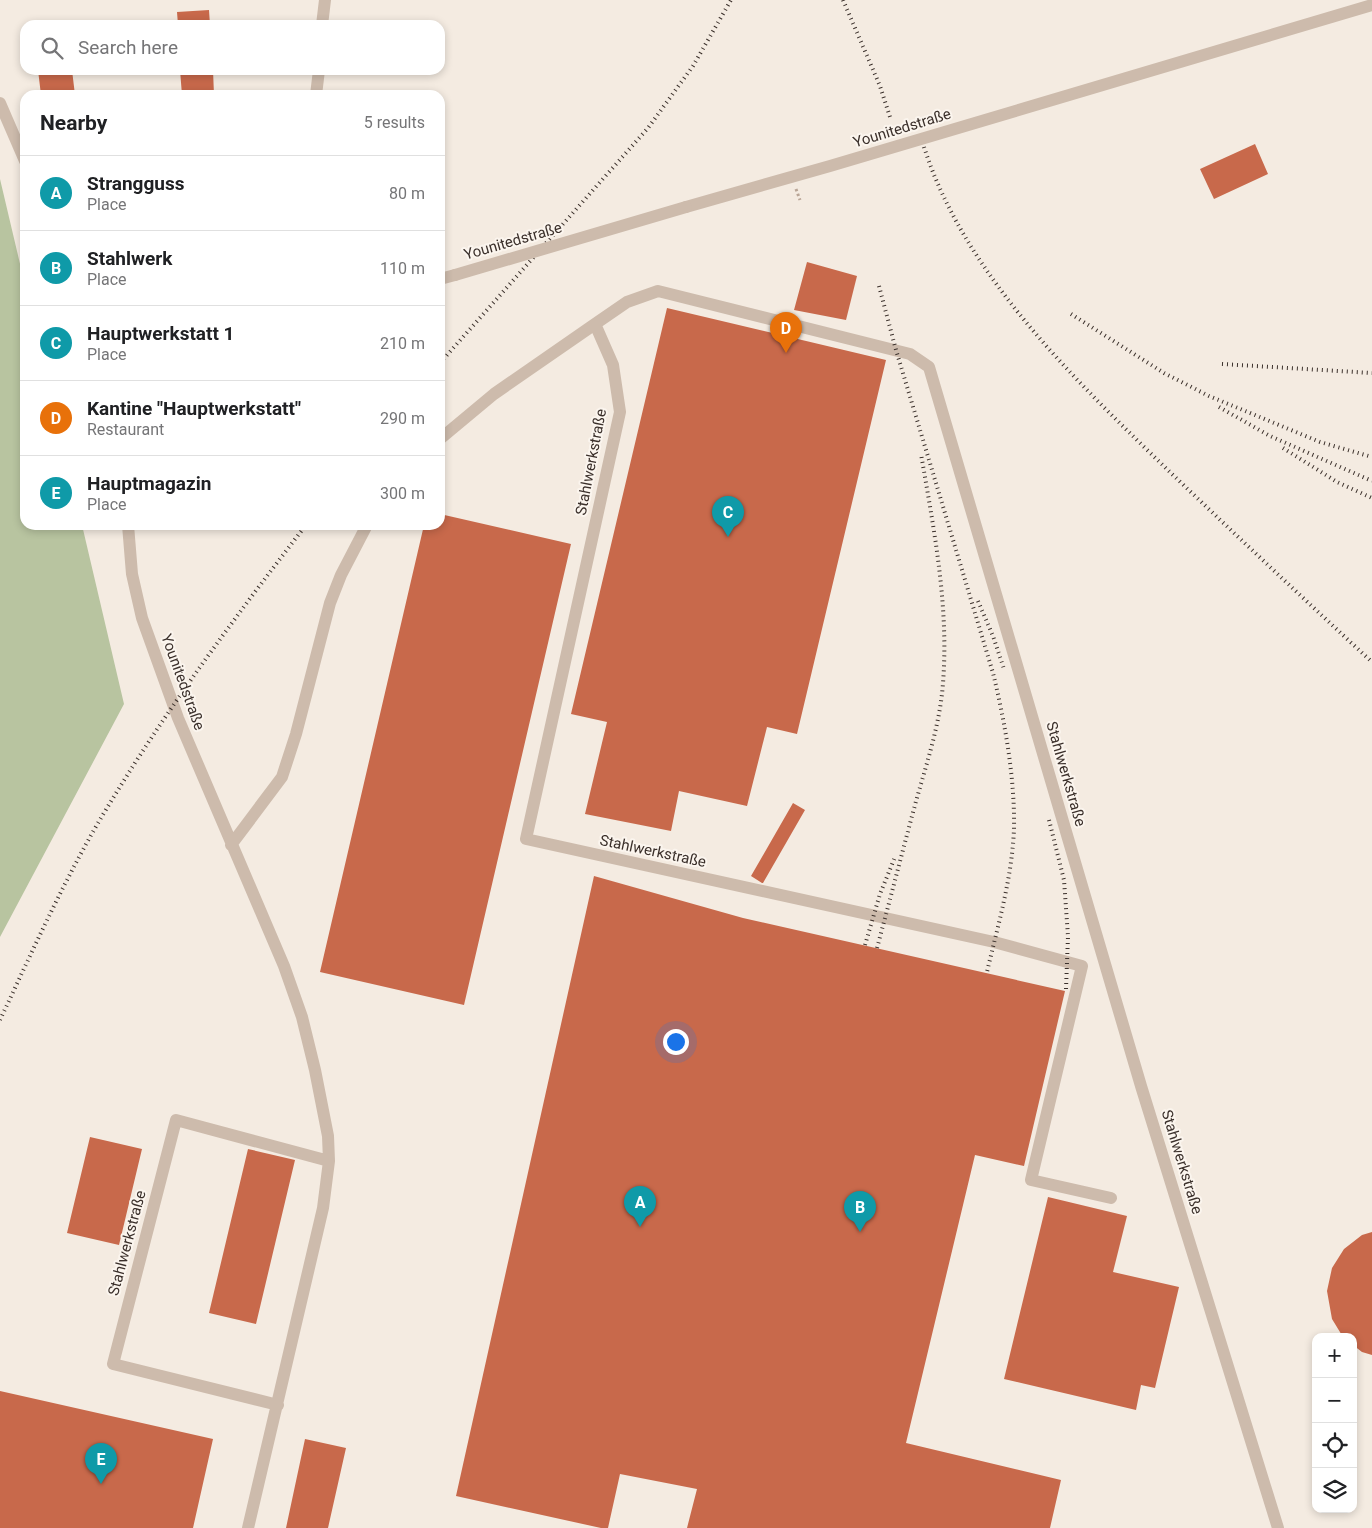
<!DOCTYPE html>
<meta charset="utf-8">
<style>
:root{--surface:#fff;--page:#f6f6f6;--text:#202124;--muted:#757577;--line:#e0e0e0;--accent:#1f5a5e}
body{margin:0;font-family:Roboto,sans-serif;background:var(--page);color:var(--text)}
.controls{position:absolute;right:15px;bottom:15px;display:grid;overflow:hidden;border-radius:10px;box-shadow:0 2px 8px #0003}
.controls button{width:45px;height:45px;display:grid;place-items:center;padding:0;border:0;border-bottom:1px solid var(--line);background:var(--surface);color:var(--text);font:25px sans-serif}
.you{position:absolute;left:675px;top:1041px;width:18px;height:18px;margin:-12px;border:4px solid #fff;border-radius:50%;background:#1a73e8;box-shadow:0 0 0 8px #1a73e833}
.badge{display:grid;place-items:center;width:32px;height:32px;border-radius:50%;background:var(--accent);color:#fff;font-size:16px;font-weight:700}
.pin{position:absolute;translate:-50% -41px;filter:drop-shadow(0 1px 2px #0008)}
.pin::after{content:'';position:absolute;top:26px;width:18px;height:15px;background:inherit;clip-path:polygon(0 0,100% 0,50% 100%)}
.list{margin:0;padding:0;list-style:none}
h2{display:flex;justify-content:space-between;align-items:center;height:65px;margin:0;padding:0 20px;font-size:21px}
h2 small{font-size:16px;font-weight:400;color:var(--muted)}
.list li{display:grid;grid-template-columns:32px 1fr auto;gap:15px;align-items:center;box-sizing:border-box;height:75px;padding:0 20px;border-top:1px solid var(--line)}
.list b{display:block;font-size:19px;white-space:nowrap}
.list p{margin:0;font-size:16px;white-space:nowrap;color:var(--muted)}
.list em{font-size:16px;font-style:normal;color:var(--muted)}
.icon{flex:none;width:28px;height:28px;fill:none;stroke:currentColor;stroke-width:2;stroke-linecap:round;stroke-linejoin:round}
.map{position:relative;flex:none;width:1372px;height:1528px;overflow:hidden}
.search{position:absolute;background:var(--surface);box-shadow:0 2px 8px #0003;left:20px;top:20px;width:425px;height:55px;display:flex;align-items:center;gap:12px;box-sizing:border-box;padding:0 18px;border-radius:15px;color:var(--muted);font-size:19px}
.panel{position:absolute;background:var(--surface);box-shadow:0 2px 8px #0003;left:20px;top:90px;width:425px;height:440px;border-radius:15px}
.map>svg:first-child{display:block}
</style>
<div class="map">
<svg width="1372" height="1528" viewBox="0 0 1372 1528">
<rect width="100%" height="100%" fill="#f4ebe1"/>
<path fill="#b8c4a0" d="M0 179 25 285V525H82L124 704 0 937Z"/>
<path fill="#c8694b" d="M209 10 210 25H178L177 12Z
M38 70H72L75 95H41Z
M180 70H213L214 95H182Z
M1255 144 1268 174 1214 199 1200 169Z
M807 262 857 276 846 320 794 310Z
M667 308 886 360 797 734 767 727 747 806 679 791 671 831 585 814 607 722 571 714Z
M440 514 571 544 464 1005 320 972 424 525H440Z
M793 803 805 810 763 883H762L751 876Z
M594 876 743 918 1065 991 1024 1166 975 1155 906 1443 1061 1480 1050 1528H687L697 1489 620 1474 608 1528H601L456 1496Z
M90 1137 142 1149 119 1245 67 1233Z
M248 1149 295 1160 256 1324 209 1313Z
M1048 1197 1127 1216 1113 1272 1179 1287 1155 1388 1141 1385 1136 1410 1004 1379Z
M1372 1232V1355L1362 1352 1353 1345V1337H1343L1332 1319 1327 1291 1332 1268 1344 1249 1362 1235Z
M0 1391 213 1439 193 1528H0Z
M305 1439 346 1448 328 1528H286Z"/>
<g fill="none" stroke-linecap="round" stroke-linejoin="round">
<path stroke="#b9a596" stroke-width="3" stroke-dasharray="2.5 2.5" stroke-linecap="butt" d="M796 189 800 200"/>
<path stroke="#cdbbac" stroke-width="12" d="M322 25 325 0
M316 95 319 70
M0 103 25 161
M686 207 830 166 1372 5
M440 279 455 275
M595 324 613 365 620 412 526 839 994 942 1082 966 1031 1180 1111 1198
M440 439 494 394 595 324 627 302 658 291 910 354 929 367 1141 1086 1278 1528
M128 525 132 574 142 618 178 718 284 966 302 1017 315 1070 328 1136 329 1161 323 1208 248 1528
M231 845 282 777 296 734 330 603 341 575 367 525
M278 1405 113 1364 176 1120 329 1161"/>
<path stroke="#3b302b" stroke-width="4" stroke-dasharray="1 4" stroke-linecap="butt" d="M843 0 880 86 890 117
M924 147C965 276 1078 383 1173 475 1239 538 1305 600 1372 662
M879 286 896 350 993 673C1005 722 1015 779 1014 829 1012 878 998 925 987 972
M1071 314 1164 373 1209 396 1320 442 1372 457
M440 363 648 128 693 66 731 0
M1222 364 1372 373
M1219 407 1270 436 1372 481
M1283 448 1337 482 1372 498
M978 601 993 636 1004 669
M1049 820 1064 880 1068 936 1066 989
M865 945 880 894 895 857
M877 948C890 900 902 853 915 805 926 765 940 725 943 683 949 606 934 530 921 454
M0 1020C31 954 61 887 98 823 160 718 232 621 306 525"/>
<path stroke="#cdbbac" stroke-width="12" d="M455 275 686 207"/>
</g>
<g text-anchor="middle" stroke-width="4" stroke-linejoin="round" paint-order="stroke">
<g font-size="15" fill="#3b302b" stroke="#fbf5ee">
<text transform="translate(902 128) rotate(-17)" y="5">Younitedstraße</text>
<text transform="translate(513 241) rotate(-16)" y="5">Younitedstraße</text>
<text transform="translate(591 462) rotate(-79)" y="5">Stahlwerkstraße</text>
<text transform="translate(183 682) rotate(70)" y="5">Younitedstraße</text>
<text transform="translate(1066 774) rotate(74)" y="5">Stahlwerkstraße</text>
<text transform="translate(653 851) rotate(12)" y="5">Stahlwerkstraße</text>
<text transform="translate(1182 1162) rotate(73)" y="5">Stahlwerkstraße</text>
<text transform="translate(127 1243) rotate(-75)" y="5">Stahlwerkstraße</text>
</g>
</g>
</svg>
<div class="controls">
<button>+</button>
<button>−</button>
<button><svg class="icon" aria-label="locate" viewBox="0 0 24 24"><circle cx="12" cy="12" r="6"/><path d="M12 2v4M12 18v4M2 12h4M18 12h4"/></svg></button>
<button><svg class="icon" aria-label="layers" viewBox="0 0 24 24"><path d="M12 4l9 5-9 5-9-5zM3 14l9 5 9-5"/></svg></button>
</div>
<div class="you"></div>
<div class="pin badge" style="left:640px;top:1227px;background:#0f9aa8">A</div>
<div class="pin badge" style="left:860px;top:1232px;background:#0f9aa8">B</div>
<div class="pin badge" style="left:728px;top:537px;background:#0f9aa8">C</div>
<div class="pin badge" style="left:786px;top:353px;background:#e8710a">D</div>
<div class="pin badge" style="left:101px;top:1484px;background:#0f9aa8">E</div>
<div class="search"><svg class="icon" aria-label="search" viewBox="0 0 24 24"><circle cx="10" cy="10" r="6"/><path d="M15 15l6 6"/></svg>Search here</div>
<section class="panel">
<h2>Nearby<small>5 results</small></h2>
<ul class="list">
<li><span class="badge" style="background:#0f9aa8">A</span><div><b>Strangguss</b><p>Place</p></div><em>80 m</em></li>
<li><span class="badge" style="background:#0f9aa8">B</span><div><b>Stahlwerk</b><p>Place</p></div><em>110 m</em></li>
<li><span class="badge" style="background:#0f9aa8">C</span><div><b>Hauptwerkstatt 1</b><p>Place</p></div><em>210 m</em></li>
<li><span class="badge" style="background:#e8710a">D</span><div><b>Kantine &quot;Hauptwerkstatt&quot;</b><p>Restaurant</p></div><em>290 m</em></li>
<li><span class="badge" style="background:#0f9aa8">E</span><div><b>Hauptmagazin</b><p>Place</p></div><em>300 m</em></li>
</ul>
</section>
</div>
